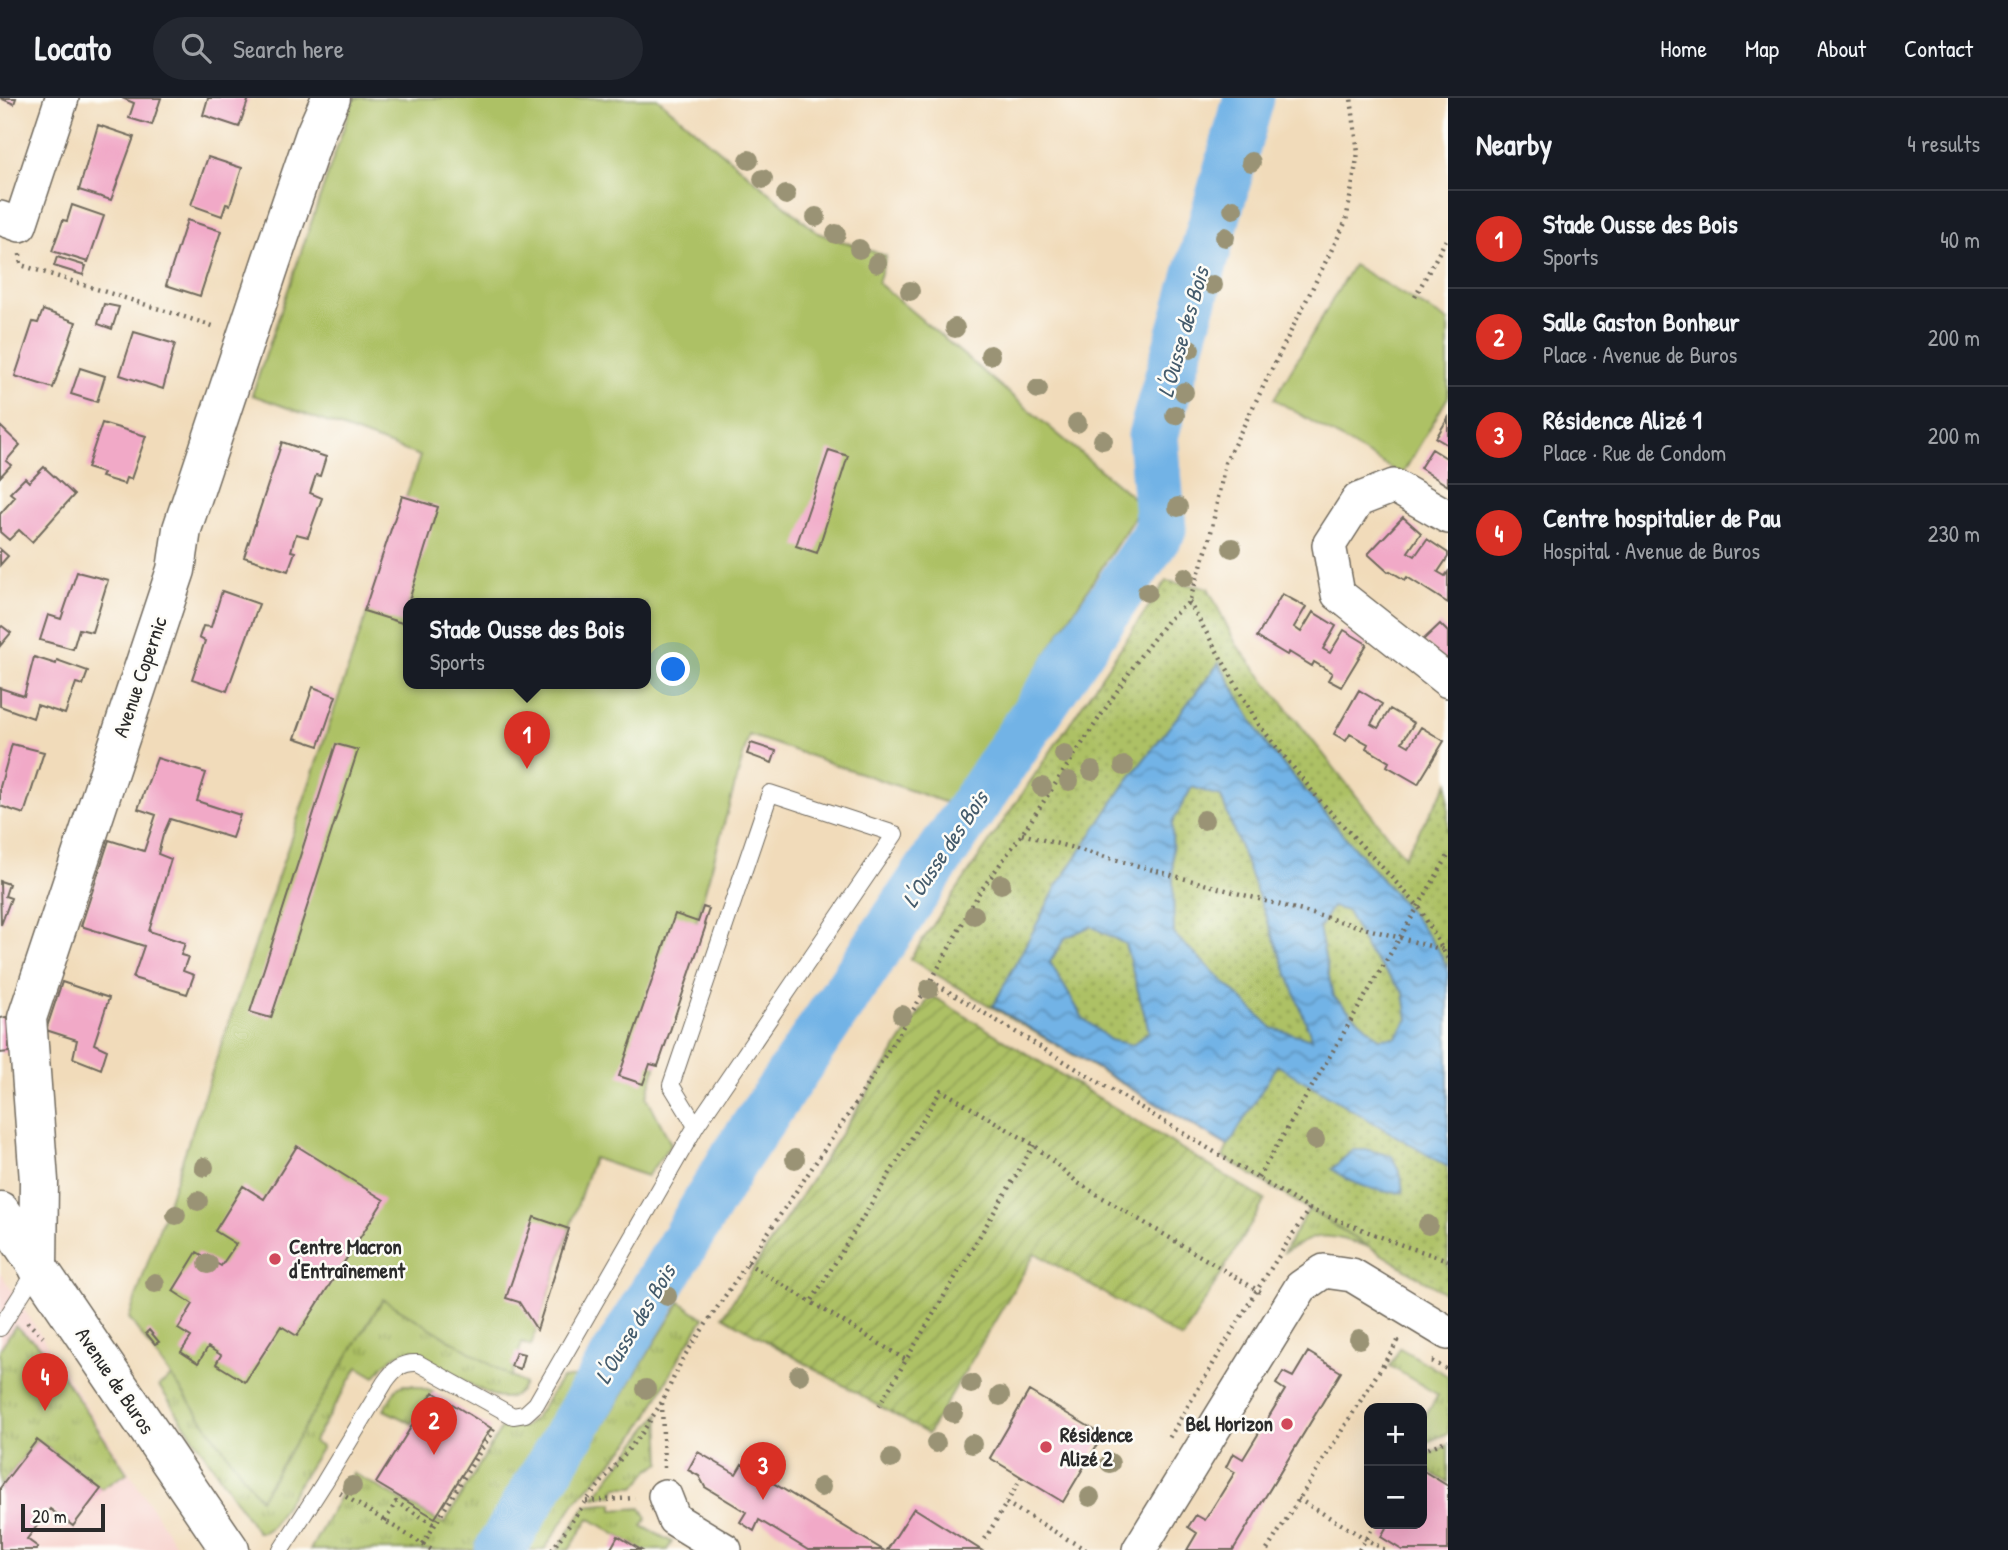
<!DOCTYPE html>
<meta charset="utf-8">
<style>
:root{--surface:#171b24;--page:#242831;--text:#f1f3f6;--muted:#9ea1a6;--line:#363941;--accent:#d93025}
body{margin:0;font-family:"Patrick Hand",sans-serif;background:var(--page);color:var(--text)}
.controls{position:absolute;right:21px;bottom:21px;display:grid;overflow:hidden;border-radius:14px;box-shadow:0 7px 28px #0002}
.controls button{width:63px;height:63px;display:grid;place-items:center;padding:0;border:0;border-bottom:2px solid var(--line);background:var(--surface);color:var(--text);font:35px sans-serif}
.scale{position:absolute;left:21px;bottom:18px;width:84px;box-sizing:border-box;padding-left:7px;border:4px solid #2b2b2b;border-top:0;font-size:19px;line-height:24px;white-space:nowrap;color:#2b2b2b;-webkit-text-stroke:5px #fdfcf7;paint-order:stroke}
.you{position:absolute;left:674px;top:572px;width:24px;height:24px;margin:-18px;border:5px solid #fff;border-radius:50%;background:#1a73e8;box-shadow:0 0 0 10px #1a73e833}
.badge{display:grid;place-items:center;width:46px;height:46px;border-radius:50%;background:var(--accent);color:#fff;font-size:23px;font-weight:700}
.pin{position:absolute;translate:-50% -58px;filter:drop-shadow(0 2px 4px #0008)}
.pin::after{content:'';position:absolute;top:37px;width:24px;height:21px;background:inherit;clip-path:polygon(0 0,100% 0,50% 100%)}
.popup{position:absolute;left:403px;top:500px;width:248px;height:91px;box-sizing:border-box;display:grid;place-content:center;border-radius:14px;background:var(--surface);filter:drop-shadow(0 2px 5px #0005);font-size:23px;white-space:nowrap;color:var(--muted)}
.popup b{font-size:26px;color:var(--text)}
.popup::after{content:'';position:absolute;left:50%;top:100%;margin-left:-14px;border:14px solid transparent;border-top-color:var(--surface)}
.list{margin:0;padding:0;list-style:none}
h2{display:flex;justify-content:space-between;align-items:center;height:91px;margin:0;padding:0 28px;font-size:30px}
h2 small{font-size:23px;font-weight:400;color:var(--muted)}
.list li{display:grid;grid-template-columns:46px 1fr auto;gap:21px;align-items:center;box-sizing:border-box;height:98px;padding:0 28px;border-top:2px solid var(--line)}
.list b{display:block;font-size:26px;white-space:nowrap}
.list p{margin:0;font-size:23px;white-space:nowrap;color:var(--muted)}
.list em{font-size:23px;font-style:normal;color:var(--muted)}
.icon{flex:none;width:38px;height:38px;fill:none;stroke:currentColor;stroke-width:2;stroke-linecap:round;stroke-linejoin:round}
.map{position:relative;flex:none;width:1448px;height:1452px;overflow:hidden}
header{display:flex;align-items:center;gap:42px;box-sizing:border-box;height:98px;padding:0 35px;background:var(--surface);border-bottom:2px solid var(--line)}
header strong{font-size:33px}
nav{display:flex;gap:38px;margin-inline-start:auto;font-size:24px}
.search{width:490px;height:63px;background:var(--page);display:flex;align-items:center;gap:18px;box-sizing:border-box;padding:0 24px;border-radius:38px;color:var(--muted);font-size:26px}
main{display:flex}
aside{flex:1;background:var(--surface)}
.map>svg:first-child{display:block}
</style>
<header>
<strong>Locato</strong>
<div class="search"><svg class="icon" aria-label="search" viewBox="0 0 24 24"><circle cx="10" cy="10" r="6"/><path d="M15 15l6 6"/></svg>Search here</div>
<nav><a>Home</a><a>Map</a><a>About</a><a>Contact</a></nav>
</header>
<main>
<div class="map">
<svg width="1448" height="1452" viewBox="0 0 1448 1452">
<defs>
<pattern id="grass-tufts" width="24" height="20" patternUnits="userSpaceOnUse" patternTransform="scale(1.75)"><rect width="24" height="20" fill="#adc165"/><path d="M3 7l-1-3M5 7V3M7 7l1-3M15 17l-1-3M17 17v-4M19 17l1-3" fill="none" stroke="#8d9d53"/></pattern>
<pattern id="park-dots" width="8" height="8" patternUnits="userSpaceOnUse" patternTransform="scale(1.75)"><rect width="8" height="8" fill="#adc165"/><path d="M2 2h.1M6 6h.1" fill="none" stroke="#8d9d53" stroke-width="1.8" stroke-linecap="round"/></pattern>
<pattern id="garden-furrows" width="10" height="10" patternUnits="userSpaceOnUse" patternTransform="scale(1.75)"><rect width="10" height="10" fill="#adc165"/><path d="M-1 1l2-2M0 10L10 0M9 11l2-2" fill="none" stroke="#8d9d53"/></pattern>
<pattern id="water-waves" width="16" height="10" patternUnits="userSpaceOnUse" patternTransform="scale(1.75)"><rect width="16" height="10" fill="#72b3e6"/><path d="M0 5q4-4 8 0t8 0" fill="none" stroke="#5e92bb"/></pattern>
</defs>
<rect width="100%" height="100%" fill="#fdfcf7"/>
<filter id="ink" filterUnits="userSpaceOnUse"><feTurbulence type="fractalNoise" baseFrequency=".0143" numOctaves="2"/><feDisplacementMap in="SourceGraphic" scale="14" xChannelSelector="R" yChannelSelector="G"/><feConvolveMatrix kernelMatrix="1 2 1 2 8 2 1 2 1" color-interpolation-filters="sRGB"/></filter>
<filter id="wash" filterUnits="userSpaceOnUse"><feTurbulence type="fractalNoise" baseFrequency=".00686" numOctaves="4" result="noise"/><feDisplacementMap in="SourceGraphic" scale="28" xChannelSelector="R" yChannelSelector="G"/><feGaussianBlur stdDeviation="1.57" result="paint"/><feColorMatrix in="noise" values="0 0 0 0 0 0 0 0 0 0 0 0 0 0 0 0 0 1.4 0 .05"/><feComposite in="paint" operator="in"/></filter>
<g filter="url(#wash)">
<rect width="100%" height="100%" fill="#f1dbba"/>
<path fill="#f7d0cb" d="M0 1174 179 1452H0Z"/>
<path fill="url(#grass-tufts)" stroke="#6c7648" stroke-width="2" d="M1309 1111 1367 1148C1324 1137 1323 1131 1283 1155Z
M383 1201 524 1286C520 1295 513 1300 503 1300 486 1299 433 1263 416 1253 396 1253 386 1263 375 1279L358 1269 313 1344 322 1349 271 1429 263 1434H257L159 1288 176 1275 352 1251Z
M680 1204 704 1220 681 1256 648 1318 632 1342 576 1403 544 1452H526Z
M15 1228 47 1254 127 1375 101 1391 37 1342 0 1390V1251Z
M1400 1250 1448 1278V1335L1422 1346V1324L1438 1297 1390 1268Z
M577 1279 474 1452H310L353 1375 444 1426 502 1329H524L535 1320 561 1281Z
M403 1287H412L433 1294 413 1326 384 1312 396 1291Z
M659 1316 661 1365 650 1371 635 1389H616L614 1397 594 1399Z
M1448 1347V1385L1422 1369V1359Z
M613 1405V1412L641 1410 647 1420 642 1428 672 1444 667 1452H641L589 1420 569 1452H557L586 1408Z"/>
<path fill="url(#park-dots)" stroke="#6c7648" stroke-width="2" d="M1166 483 1208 490 1236 546 1404 758 1448 685V1197L1223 1059 1228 1048 910 861Z"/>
<path fill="url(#garden-furrows)" stroke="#6c7648" stroke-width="2" d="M931 897 1265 1102 1182 1241 1035 1155 928 1336 723 1218Z"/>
<path fill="#adc165" stroke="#6c7648" stroke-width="2" fill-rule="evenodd" d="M354 0H657L818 135 886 158 878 185 1142 407 950 706 749 637 647 999 671 1046 647 1078 593 1060 531 1248 522 1245 511 1279 383 1201 260 1401 129 1220 420 358 252 297ZM408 505H646V585H408Z
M1353 167 1448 223V299L1402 377 1274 301Z"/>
<path fill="url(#water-waves)" stroke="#4e6f88" stroke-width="2" fill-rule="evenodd" d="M1219 565 1267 648 1416 821 1440 855 1448 871V1069L1277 967 1228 1048 993 908 1057 788 1125 686ZM1192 689 1221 699 1312 941 1272 930 1174 836 1172 725ZM1332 809 1347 813 1368 854 1404 895 1408 921 1396 939 1379 940 1333 898 1319 830ZM1091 828 1125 846 1149 933 1133 947 1110 942 1083 920 1050 864 1065 840Z
M1353 1052H1369L1392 1058 1401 1078 1403 1094C1381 1097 1349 1085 1332 1071Z"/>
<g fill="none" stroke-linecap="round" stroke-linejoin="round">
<path stroke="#72b3e6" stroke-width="51" d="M500 1452 734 1061 1161 431 1153 338 1249 0"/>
</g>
<g id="blocks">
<path fill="#f1a9c7" d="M0 0H16L14 6Z
M122 0H161L152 27 129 20 134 5Z
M208 0H249L239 29 203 17Z
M98 27 134 39 111 102 79 92Z
M208 59 242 70 230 107 226 106 222 118 191 107Z
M72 107 104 118 88 164 52 153 63 122 67 123Z
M187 122 221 133 200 198 166 187Z
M57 159 86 168 83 177 54 168Z
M104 206 119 209 112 231 98 226Z
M43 212 76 224 53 290 15 278 33 224 38 225Z
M134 234 175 246 163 291 120 277Z
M80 270 105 278 97 304 71 296Z
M1448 320V347L1436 340Z
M102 325 146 338 131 381 126 380 124 386 101 379 103 375 87 370Z
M0 328 20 347 6 363 11 367 0 379Z
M282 344 326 359 320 378 316 377 310 395 322 400 308 439 296 436 291 453 295 454 288 473 244 459Z
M1432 351 1448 361V388L1420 370Z
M829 352 848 358 817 455 796 448Z
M44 369 74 397 32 444 19 432 9 442 0 434V416L15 399 10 395 25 380 29 384Z
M402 398 438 409 402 525 364 513Z
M1403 419 1421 435 1408 454 1415 458 1427 441 1448 455V459L1438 474 1445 478 1448 474V505L1407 479 1405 482 1390 473 1388 474 1368 456Z
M0 451 8 458 0 467Z
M77 474 108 482 92 534 79 531 73 551 40 542 48 517 61 521Z
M222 493 259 506 227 593 192 581 205 543 199 540 203 528 211 529Z
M1282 496 1306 509 1294 529 1301 534 1313 514 1336 528 1323 551 1330 555 1344 532 1367 546 1341 589 1328 582 1332 575 1314 564 1312 568 1289 554 1287 557 1257 539Z
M1440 526 1448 534V566L1423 542Z
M2 528 11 535 0 548V530Z
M34 559 56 566 57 562 88 573 83 587 76 585 65 616 37 607 33 620 0 608V590L24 598Z
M313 589 336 598 319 648 295 640Z
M1359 592 1382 606 1371 626 1378 630 1390 611 1414 625 1402 644 1409 648 1421 629 1444 643 1418 686 1387 668 1389 664 1366 650 1368 646 1350 636 1346 643 1334 636Z
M751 645 776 653 772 665 747 656Z
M12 646 44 654 24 716 0 708V689Z
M336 646 358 652 271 920 250 914Z
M157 660 206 675 197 703 240 717 232 740 170 721 163 737 158 756 171 761 149 833 185 845 181 857 188 859 183 873 194 877 187 896 133 880 144 848 81 828 109 742 144 753 156 717 138 711Z
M0 783 9 786 5 798 11 800 1 827Z
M703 809 709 811 704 826 706 827 658 968 650 966 643 986 619 978 675 816 698 824Z
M62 884 109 900 94 946 107 952 101 971 73 960 77 942 46 932Z
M7 919 9 954 0 955V920Z
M297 1048 384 1102 297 1238 281 1228 245 1284 216 1266 221 1257 208 1249 198 1265 181 1254 191 1239 178 1231 193 1206 173 1193 197 1154 221 1168 236 1146 215 1133 243 1088 264 1101Z
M534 1119 569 1131 537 1232 519 1204 506 1200Z
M149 1232 159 1244 155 1246 146 1235Z
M516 1254 524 1256 520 1271 511 1268Z
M1308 1254 1341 1274 1233 1452H1187L1197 1435 1188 1429 1196 1417 1205 1422 1235 1374 1226 1369 1233 1355 1243 1361 1285 1292 1276 1286 1283 1274 1293 1279Z
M1029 1293 1103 1337 1063 1404 990 1360Z
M433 1294 491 1330 435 1420 376 1385Z
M37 1342 101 1391 73 1428 50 1411 27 1441 38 1449 36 1452H2L0 1451V1390Z
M698 1354 736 1376 742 1366 883 1452H808L759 1422 754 1433 740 1424 746 1414 705 1389 699 1378 688 1372Z
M1422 1372 1448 1388V1452H1402L1381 1439 1388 1426H1422Z
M914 1410 981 1452H887Z
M618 1438 641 1452H610Z"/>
</g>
</g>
<g filter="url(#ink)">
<use href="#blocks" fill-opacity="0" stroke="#70695d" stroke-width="2"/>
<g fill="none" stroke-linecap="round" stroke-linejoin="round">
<defs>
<path id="lane" d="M0 1230 38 1170
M281 1452 324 1385 385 1284C394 1271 402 1264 418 1265L513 1318 525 1316 536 1306 696 1028 895 736 770 695 671 987 696 1028"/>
<path id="street" d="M0 120 20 127 62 0
M1448 419 1394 388 1358 402 1329 447 1338 496 1448 583
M665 1398 674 1421 725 1452
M1139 1452 1301 1189 1324 1173 1352 1177 1448 1235"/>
<path id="secondary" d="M0 1113 230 1452
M38 1170 39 1083 27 920 176 472 182 431 272 161 315 36 331 0"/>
</defs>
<use href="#lane" stroke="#70695d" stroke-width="18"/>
<use href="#street" stroke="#70695d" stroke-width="36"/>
<use href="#secondary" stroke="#70695d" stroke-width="41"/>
<path stroke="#70695d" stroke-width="4.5" stroke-dasharray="2 5" stroke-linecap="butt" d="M20 156 21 167 216 229
M1415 199 1448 138
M1189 504 1259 627 1322 705 1419 809 1448 861
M1022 736 1448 853
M931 883 1309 1111 1257 1192 1169 1340
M1034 1047 906 1262 811 1204 941 992 1034 1047 1078 1085 1262 1195
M1258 1080 1448 758
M1309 1111 1402 1147 1448 1162
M747 1165 811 1204
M27 1224 43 1239
M1432 1263 1448 1272
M662 1305 664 1370
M879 1308 906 1262
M1422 1353 1448 1342
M340 1395 432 1452
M1298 1401 1385 1452
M586 1403 635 1400
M1006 1405 1086 1452
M385 1423 396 1404 435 1427
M985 1441 1022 1379
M423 1446 494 1331
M552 1452 586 1403 642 1335 662 1304 683 1260 854 1008 931 883 979 795 1022 736 1141 557 1167 523 1189 504 1209 444 1225 365 1346 123 1358 55 1351 0
M1267 1452 1398 1243 1394 1241
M1359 1452 1375 1426"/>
<use href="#lane" stroke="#fff" stroke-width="16"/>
<use href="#street" stroke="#fff" stroke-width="33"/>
<use href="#secondary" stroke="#fff" stroke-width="38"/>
</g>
<g fill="#9a9375">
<circle cx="749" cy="62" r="10"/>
<circle cx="1251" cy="64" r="10"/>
<circle cx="763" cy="81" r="10"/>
<circle cx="786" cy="97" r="10"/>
<circle cx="1233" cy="111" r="10"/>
<circle cx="816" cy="119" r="10"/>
<circle cx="836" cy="136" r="10"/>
<circle cx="1225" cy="139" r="10"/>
<circle cx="859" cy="151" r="10"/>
<circle cx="877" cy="165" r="10"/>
<circle cx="1213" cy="187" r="10"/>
<circle cx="910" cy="193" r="10"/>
<circle cx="955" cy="230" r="10"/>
<circle cx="1190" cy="251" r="10"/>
<circle cx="990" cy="257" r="10"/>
<circle cx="1038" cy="291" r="10"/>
<circle cx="1184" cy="294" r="10"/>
<circle cx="1175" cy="317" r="10"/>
<circle cx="1077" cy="325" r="10"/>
<circle cx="1103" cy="342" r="10"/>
<circle cx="1178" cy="409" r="10"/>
<circle cx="1232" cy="450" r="10"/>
<circle cx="1185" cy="479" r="10"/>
<circle cx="1147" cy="494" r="10"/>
<circle cx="1064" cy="656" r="10"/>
<circle cx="1124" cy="668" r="10"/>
<circle cx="1092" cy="673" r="10"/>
<circle cx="1069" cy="683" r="10"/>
<circle cx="1042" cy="689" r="10"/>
<circle cx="1204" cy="722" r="10"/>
<circle cx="1001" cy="786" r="10"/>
<circle cx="974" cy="817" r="10"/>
<circle cx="929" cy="891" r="10"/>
<circle cx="902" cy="917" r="10"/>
<circle cx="1315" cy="1042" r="10"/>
<circle cx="795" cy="1061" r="10"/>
<circle cx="204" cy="1069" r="10"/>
<circle cx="198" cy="1103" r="10"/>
<circle cx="176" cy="1117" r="10"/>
<circle cx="1428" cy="1127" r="10"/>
<circle cx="208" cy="1166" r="10"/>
<circle cx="155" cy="1185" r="10"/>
<circle cx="667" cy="1198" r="10"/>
<circle cx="1359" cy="1241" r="10"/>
<circle cx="799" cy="1277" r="10"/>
<circle cx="971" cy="1286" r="10"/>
<circle cx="646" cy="1291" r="10"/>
<circle cx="1000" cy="1298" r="10"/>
<circle cx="953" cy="1315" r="10"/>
<circle cx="936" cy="1345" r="10"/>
<circle cx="972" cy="1346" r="10"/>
<circle cx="891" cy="1361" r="10"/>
<circle cx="1110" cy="1365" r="10"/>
<circle cx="352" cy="1388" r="10"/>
<circle cx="821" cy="1389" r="10"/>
<circle cx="1090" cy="1399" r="10"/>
</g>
</g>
<g fill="#d1495b" stroke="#fdfcf7" stroke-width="2.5">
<circle cx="275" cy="1161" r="7"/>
<circle cx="1287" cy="1326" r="7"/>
<circle cx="1046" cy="1349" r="7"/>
</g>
<g text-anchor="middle" stroke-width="5" stroke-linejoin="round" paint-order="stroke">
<g font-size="21" fill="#2b2b2b" stroke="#fdfcf7">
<text transform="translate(140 579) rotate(-71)" y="7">Avenue Copernic</text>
<text transform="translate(115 1283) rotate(56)" y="7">Avenue de Buros</text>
</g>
<g font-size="21" font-weight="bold" fill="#2b2b2b" stroke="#fdfcf7" text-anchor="start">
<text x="289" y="1156">Centre Macron<tspan x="289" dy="24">d'Entraînement</tspan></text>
<text x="1273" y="1333" text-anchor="end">Bel Horizon</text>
<text x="1060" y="1344">Résidence<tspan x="1060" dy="24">Alizé 2</tspan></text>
</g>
<g font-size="23" font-style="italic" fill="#445b6c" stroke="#fdfcf7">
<text transform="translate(1183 234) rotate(-74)" y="8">L'Ousse des Bois</text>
<text transform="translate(945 751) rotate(-56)" y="8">L'Ousse des Bois</text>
<text transform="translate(635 1226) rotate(-59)" y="8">L'Ousse des Bois</text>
</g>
</g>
</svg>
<div class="controls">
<button>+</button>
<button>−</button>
</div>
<div class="scale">20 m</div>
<div class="you"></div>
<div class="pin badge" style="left:527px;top:671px">1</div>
<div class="popup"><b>Stade Ousse des Bois</b>Sports</div>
<div class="pin badge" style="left:434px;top:1357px">2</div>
<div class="pin badge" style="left:763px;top:1402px">3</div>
<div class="pin badge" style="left:45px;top:1313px">4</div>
</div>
<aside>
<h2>Nearby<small>4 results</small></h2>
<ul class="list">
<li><span class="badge">1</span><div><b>Stade Ousse des Bois</b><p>Sports</p></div><em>40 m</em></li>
<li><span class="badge">2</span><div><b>Salle Gaston Bonheur</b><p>Place · Avenue de Buros</p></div><em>200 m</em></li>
<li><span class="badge">3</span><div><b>Résidence Alizé 1</b><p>Place · Rue de Condom</p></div><em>200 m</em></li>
<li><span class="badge">4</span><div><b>Centre hospitalier de Pau</b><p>Hospital · Avenue de Buros</p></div><em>230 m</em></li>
</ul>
</aside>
</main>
